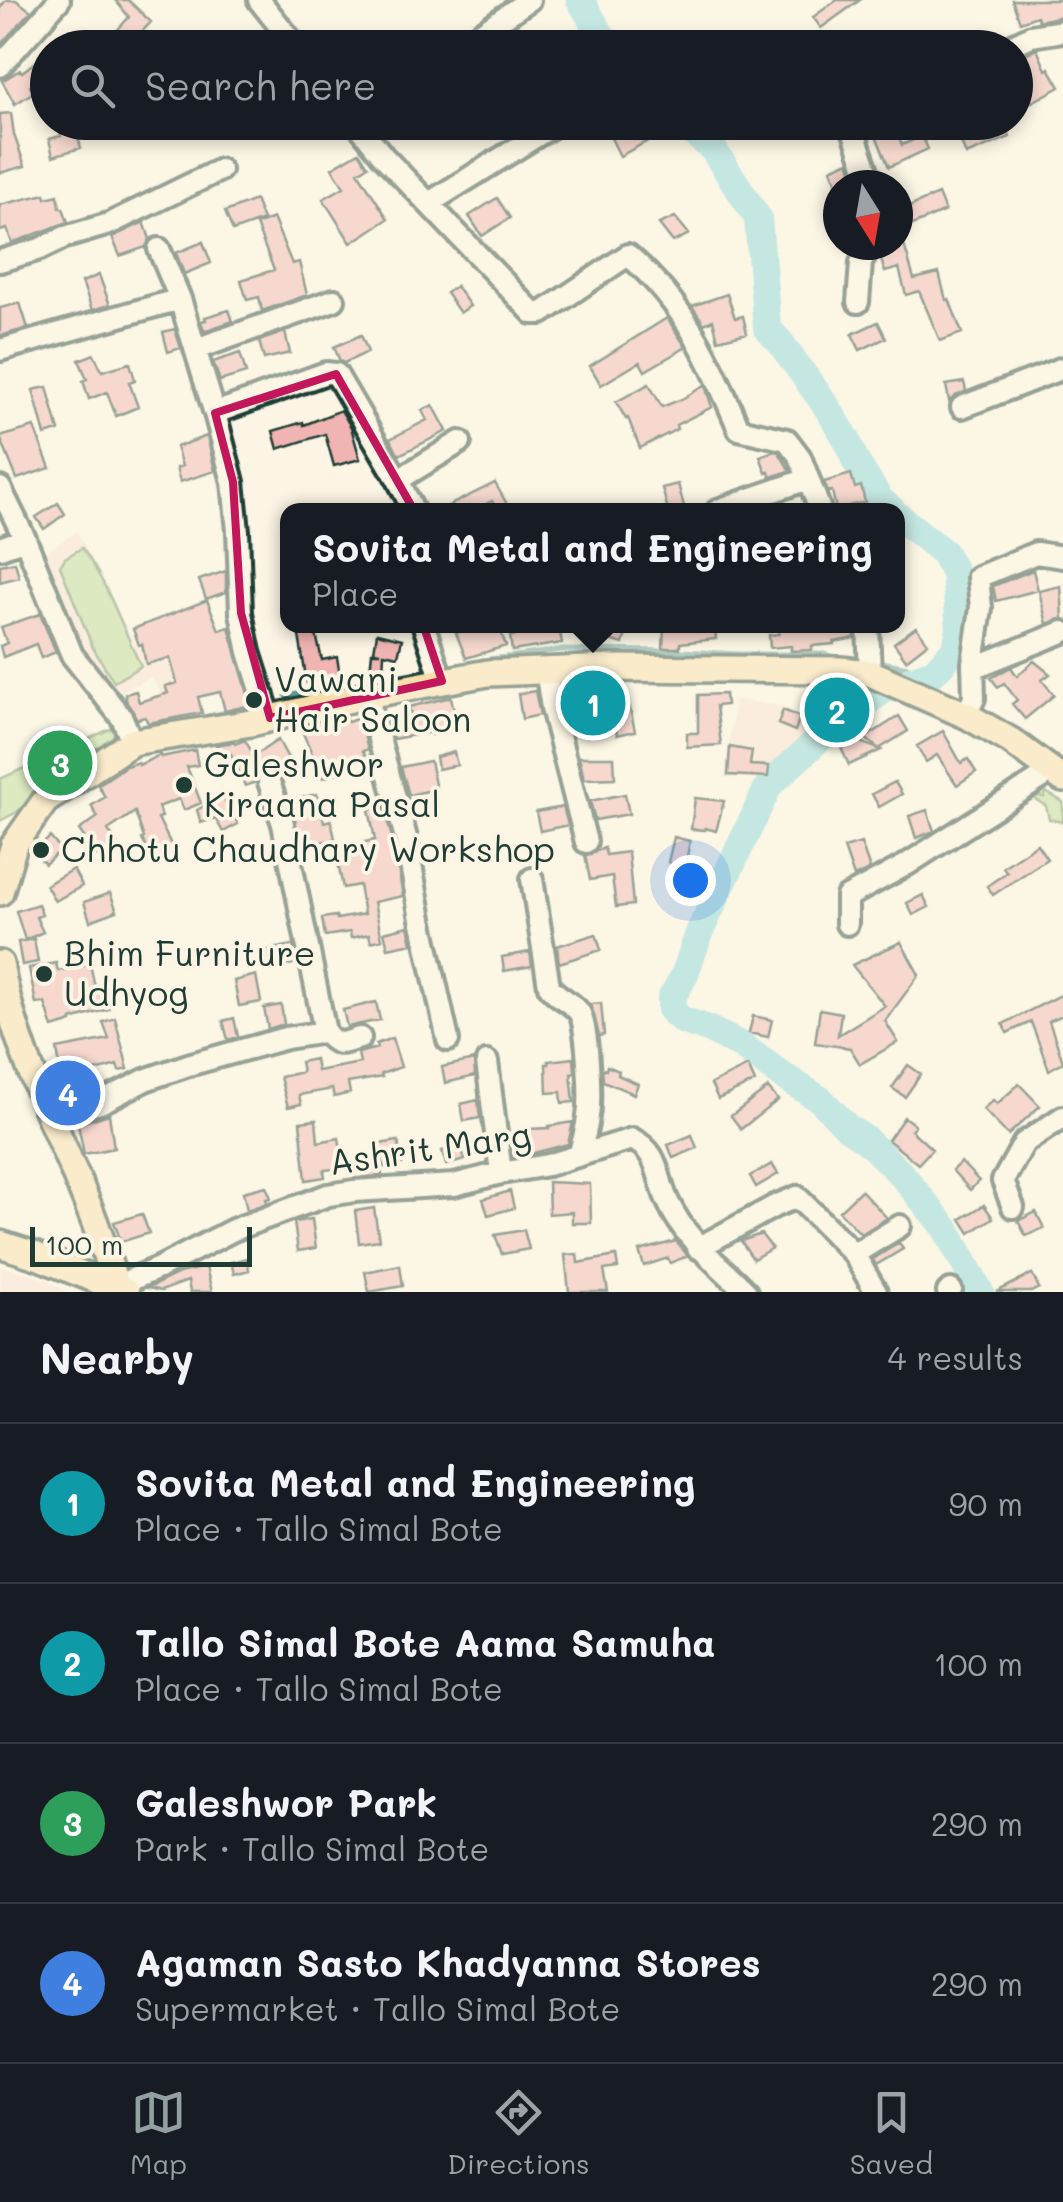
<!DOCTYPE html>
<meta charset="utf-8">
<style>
:root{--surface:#171b24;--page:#20242c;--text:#f1f3f6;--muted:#9ea1a6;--line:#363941;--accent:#92a19f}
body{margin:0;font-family:Mali,sans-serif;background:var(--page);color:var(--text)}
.compass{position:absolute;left:823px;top:170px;width:90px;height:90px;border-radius:50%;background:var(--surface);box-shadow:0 5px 15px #0003;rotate:169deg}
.scale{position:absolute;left:30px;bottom:25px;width:222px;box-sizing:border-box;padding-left:10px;border:5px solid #1f3d34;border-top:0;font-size:28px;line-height:35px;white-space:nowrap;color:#1f3d34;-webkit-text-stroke:8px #fcf5e5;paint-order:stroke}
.you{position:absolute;left:690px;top:880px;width:35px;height:35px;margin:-25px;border:8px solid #fff;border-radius:50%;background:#1a73e8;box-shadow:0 0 0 15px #1a73e833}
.badge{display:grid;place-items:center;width:65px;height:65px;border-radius:50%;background:var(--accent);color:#fff;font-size:32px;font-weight:700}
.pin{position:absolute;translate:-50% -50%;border:5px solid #fff;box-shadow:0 2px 10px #0006}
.popup{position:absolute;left:280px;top:503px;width:625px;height:130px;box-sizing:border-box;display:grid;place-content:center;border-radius:20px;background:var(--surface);filter:drop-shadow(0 2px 8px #0005);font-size:32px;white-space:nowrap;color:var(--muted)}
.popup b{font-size:38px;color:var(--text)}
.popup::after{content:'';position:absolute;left:50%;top:100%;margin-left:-20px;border:20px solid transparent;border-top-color:var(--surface)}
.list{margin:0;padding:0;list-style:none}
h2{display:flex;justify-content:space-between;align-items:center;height:130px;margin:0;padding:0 40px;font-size:42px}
h2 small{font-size:32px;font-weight:400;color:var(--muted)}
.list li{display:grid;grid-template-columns:65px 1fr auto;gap:30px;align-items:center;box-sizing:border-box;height:160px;padding:0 40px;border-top:2px solid var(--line)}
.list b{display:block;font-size:38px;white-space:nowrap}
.list p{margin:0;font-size:32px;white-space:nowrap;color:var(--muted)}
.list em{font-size:32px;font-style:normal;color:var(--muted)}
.icon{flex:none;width:55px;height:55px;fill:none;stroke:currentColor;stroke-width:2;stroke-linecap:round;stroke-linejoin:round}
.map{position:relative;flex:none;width:1063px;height:1292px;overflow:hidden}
.search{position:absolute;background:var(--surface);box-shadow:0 5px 15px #0003;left:30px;right:30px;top:30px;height:110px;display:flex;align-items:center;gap:25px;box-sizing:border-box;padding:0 35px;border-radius:55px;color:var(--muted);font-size:38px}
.sheet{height:770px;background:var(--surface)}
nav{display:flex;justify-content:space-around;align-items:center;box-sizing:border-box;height:140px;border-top:2px solid var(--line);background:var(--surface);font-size:28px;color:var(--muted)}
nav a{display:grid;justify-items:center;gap:5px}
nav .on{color:var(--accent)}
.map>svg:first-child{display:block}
</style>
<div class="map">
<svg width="1063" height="1292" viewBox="0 0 1063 1292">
<rect width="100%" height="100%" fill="#fcf5e5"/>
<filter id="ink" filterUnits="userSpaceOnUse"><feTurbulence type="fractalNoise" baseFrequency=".01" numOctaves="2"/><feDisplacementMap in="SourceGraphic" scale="20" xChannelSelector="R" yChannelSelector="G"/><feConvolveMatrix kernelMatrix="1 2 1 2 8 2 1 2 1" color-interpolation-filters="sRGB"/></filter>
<g filter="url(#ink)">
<path fill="#f8e2d6" d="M77 532 96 568 112 605 139 649 181 632 203 714 176 721 151 677 119 693 73 643 41 555Z
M735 700 781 706 800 714 814 736 769 778H724Z
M0 1266 46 1279 66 1292H0Z"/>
<path fill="#b8d993" stroke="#6c8b64" stroke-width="2.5" d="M82 548C108 584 122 627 141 666L114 682 93 648 60 566 65 558Z
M110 729H115L112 741 49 785 17 812 0 821V779Z
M1037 790 1038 796 1044 797 1046 792 1063 802V822L1049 819 1046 806 1025 793Z"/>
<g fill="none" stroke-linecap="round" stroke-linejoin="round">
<path stroke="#5c9999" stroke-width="5" d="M877 661 934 672
M447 667 483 660 561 650 681 651 738 654H825L837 658
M97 671 123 699 127 710
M286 696 431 671
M187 721 257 705"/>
<path stroke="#84d6dc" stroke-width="28" d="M580 0 609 48
M680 122 713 149 758 218 767 328 780 342 827 407 846 438 856 462 880 500 892 510
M898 516 944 553 955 573 960 628 956 648 934 672 886 688 830 729 769 785 700 931 684 976 671 999V1010L682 1020 708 1029 742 1046 783 1076 821 1100 848 1128 866 1140 903 1176 946 1229 980 1292"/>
</g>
<path fill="#f0b4b2" stroke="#1f3d34" stroke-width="2.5" d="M6 0H16L31 11 0 45V8Z
M115 0H128L151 22 135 39 131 36 124 44 113 35 129 17Z
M837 0H860L821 28 813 17Z
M1012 0H1063V16L1039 21 1037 16 1020 22Z
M510 30 523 48H497L492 42Z
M927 30 936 48H911L907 39Z
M1037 49 1046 70 1049 68 1060 87 1032 102 1022 84 1034 77 1025 54Z
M38 60 47 74 30 86 34 92 15 104 2 81 20 70 22 72Z
M11 113 14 135 25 166 0 173V114Z
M57 122H74L81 148 53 156 49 139 61 136Z
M641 122H652L659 135 620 156 611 138Z
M880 122H893L902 145 922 136 928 149 889 167 872 126Z
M1000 122H1005L1010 137 966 155 961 142 984 133 983 129Z
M359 152 368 166 358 172 388 219 351 243 323 199 344 187 332 168Z
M849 161 855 177 837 184 831 169Z
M45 194 46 198 58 195 60 208H63L68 222 12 243 7 229 0 231V205Z
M938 194 945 211 901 230 898 222V212Z
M497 198 510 218 482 236 469 216Z
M255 200 263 220 233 231 225 212Z
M675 217 689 234 673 242 659 224Z
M273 218 292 264 299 262 307 295 262 311 259 297 247 300 241 280 274 270 256 225Z
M144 222 150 239 146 247 120 256 112 237Z
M903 241 914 279 939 273 946 300 949 299 962 333 940 341 919 291 906 295 899 268 885 272 880 257 884 247 898 245V242Z
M203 242 211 263 184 274 176 253Z
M99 275 110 305 92 310 82 282Z
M456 286 470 306 460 313 446 293Z
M727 294 735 318 743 316 747 333 718 340 713 320 704 324 692 306Z
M20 303 28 328 0 336V308Z
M229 310 233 321 204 331 201 321 206 320 205 317Z
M667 318 686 347 645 371 640 362 601 385 590 366Z
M878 322 886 338 860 350 852 334Z
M175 329 181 348 168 352 163 332Z
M285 332 290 353 264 359 259 341Z
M361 335 368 352 344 363 340 361 334 347Z
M240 353 246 373 220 381 213 362Z
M94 354 102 371 130 363 135 380 129 382 138 407 116 416 107 392 89 399 83 381 87 379 79 360Z
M964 382 966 391 949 401 946 385Z
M649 384 662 407 682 399 705 385 712 407 676 425 677 429 640 448 628 418 626 419 616 402Z
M47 387 59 431 45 435 33 390Z
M433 405 447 431 399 455 390 439 427 420 422 410Z
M341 410 351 427 360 459 334 466 325 434 278 449 273 431 303 422 304 425Z
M34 427 50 468 17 479 0 437Z
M207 436 215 471 180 482 176 468 182 466 176 447Z
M774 451 779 452 790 471 770 477 769 472 766 473 760 456Z
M851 474 855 488 861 486 865 502 836 509 832 491 828 492 824 482Z
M495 483 508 506 500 510H497L492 501 475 510H440Z
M678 484 685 510H668L662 488Z
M58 503 65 514 44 529 36 517Z
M15 562 19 577 0 582V565Z
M1033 570 1038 590 996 601 993 586Z
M226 571V592L206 599 199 580Z
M1061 586 1063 618 1047 624 1039 591Z
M207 600 219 630 229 627 251 705 225 711 220 692 198 697 202 713 148 723 145 717 137 719 127 703 125 694 136 691 139 702 168 693 165 686 177 683 170 658 146 664 142 644 139 645 133 629Z
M40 614 56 652 41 658 36 644 3 657 0 646 7 643 1 627Z
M314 626 322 660 337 657 340 676 307 683 298 630Z
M478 626H499L506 646 466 658 456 633Z
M537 626H559L562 643 512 651 510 636 538 632Z
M606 626H628L623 644 602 638Z
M664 626H715L716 639 680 643V648H663Z
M778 626H854L855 638 834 642V644L812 646V650L791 651V646L770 648 769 635 779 634Z
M916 627 928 643 906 660 894 643Z
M377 633 402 639 398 656 384 653 383 672 370 671 372 652H380L374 651Z
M1034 661 1050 674 1042 680 1054 695 1025 719 1012 704 1017 700 1004 683 998 687 991 678 1011 667 1017 676Z
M535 691 540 715 522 719 518 694Z
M842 691 852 699 838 717 829 709Z
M598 693 601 711 587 713 584 695Z
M725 694 726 705 716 706 721 745 687 747V733H698V695Z
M451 697 458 729 432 735V732L393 739 389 724 412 719 409 707Z
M628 700 635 731 617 735 614 717 611 718 609 705Z
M783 710 800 717 795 731 778 724Z
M899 716 908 731 879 749 865 738Z
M344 717 348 722 359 718 368 749 363 751 365 755 335 767 337 773 323 778 302 731 315 724 318 726 324 722Z
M943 731 961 763 968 759 976 772 957 785 937 755 926 762 917 746Z
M245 740 254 756 278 740 288 758 271 769H264L258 774 256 782 245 786 231 754 220 757 216 745 234 742 235 744Z
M858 741 881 750 849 765 841 748Z
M730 747 752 751 750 765 769 766 768 777 728 775Z
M195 750 198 765 187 767 201 803 184 810 179 799 158 807 162 817 158 818 176 855 154 865 142 839 144 838 135 812 108 830 117 843 97 856 79 830 98 817 91 806 105 797 98 785 126 766 138 762 139 765 160 755 161 757Z
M454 752 457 765 438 769 436 757Z
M579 757H614L615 778 584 779Z
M430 761 436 789 409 795 401 767Z
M895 782 902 794 879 807 872 794Z
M317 794 324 822 331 820 335 839 301 846 289 800Z
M625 794 629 814 595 820 590 801Z
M222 796 238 824 223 832 215 818 201 823 197 810Z
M695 798 724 801 716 831 705 828V830L691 829Z
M383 806 393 841 403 896 374 902 382 939 371 942 369 934 351 938 350 932 325 936 322 918 336 916 337 919 364 914 359 885 343 888 335 848 375 840 369 809Z
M563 807 568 825 540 831 536 812Z
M927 810 934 831 916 838 909 816Z
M50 837 61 850 45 864 34 852Z
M674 837 690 841 685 866 668 862Z
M861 843 870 869 854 877 844 848Z
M1037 844 1047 859 993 895 987 886 1007 872 1003 867Z
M604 848 606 855 628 852 633 905 616 907 612 876 590 880 585 855Z
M73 869 82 886 55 901 46 885Z
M110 893 117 911 90 921 84 902Z
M923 895 929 907 913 915 907 903Z
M38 904 42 915 36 917 43 932 25 940 16 911Z
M408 926 412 943 388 948 384 932Z
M596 934 601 950 559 963 557 946Z
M34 939 38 962 22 965 18 942Z
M901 942 919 975 885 1021 898 1042 860 1064 850 1048 815 1043 820 1009 841 1013 838 1035 885 1006 852 965Z
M293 945 297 963 271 969 268 950Z
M530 952 532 966 504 971 502 957Z
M56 963 58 971 90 964 95 987 102 985 109 1009 72 1020V1022L53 1028 45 1003 36 1004 29 968Z
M256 975 261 1002 239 1006 234 981Z
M1063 994V1015L1049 1021 1063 1062 1049 1070 1031 1022 1007 1033 1003 1024Z
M376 1002 380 1020 347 1027 343 1010Z
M601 1003 604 1035 599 1036 590 1004Z
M281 1005 284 1024 268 1029 264 1008Z
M753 1016 772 1020 768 1037 749 1033Z
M115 1018 128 1069 119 1071 117 1065 92 1072V1074L86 1076 88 1092 65 1098 57 1049 109 1039 103 1022Z
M234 1018 238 1037 228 1040 223 1021Z
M392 1038 401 1067 381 1074 382 1077 348 1083 350 1093 334 1097 332 1089 299 1095 301 1104 288 1107 280 1077 302 1072 300 1062 315 1059 317 1071 360 1063 358 1053 377 1048 376 1044Z
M574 1058 575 1072 571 1073 574 1102 562 1103 561 1092 547 1093 546 1064H549L548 1061Z
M474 1060 475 1076 445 1083 442 1067Z
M908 1065 921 1074 905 1097 892 1088Z
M607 1066 619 1071 618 1075 638 1084 634 1094 603 1081 602 1069 606 1070Z
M748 1066 755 1082 718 1099 711 1084Z
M1019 1084 1040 1106 1008 1135 983 1109 993 1100 997 1104Z
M768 1088 778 1100 741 1129 731 1116Z
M478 1100 480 1118 464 1121 461 1104Z
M109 1114 114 1148 84 1154 78 1124Z
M904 1117 915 1125 911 1130 932 1149 918 1164 888 1140Z
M316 1120 318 1142 339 1138 344 1168 324 1170 325 1177 306 1180 300 1122Z
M573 1122 568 1144 530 1154 529 1129 549 1128V1126Z
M692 1135 697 1148 673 1158 668 1145Z
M398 1141 402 1164 384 1167 379 1144Z
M461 1146 465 1160 446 1165 442 1151Z
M380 1158 382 1176 364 1177 362 1160Z
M961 1162 979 1181 970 1190 952 1170Z
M772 1164 778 1174 756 1187 750 1176Z
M548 1182 590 1184 591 1223H572V1212L549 1214Z
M266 1186 271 1198 266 1199 267 1203 247 1210 243 1192Z
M861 1190 887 1218 861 1234 839 1211Z
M510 1191 514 1208 488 1215 483 1199Z
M984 1205 993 1218 970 1233 961 1219Z
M374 1208 379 1240 359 1243 355 1211Z
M1036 1212 1044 1228 1026 1236 1018 1221Z
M142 1214 149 1233 121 1242 114 1222Z
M312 1219 316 1248 298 1251 294 1222Z
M524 1230 529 1249 502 1254 495 1235Z
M761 1234 772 1248 753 1259 741 1241Z
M676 1241 688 1256 670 1263 668 1258 644 1266 639 1251Z
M899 1243 903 1249 876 1265 873 1259Z
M577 1254 578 1263 616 1256 618 1268 604 1270 608 1292H569L565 1255Z
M247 1258 249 1270 234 1274 231 1262Z
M400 1265 403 1286 369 1292 365 1272Z
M206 1267 212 1292H190L188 1281 161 1291 148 1288 179 1273Z
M1032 1274 1039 1288 1031 1292H996Z"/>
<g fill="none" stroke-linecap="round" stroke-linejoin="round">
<defs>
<path id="minor" d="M259 0 297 48
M459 48 529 0
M1006 48 1031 36 1063 31
M0 66 59 0
M356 122 383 156 533 313H542L628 255C686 305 710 360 739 429L787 440 800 457 820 510
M853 122 851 124 872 185
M429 203 559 122
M159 249 180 299
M0 261 40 249 65 237 109 224 220 170
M858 302 861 263 871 245
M196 349 334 300
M0 350 180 299 216 417 233 482 238 531 241 613 249 652 270 718
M962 407 1063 368
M215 413 326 373 336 374 398 480 413 510
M398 480 460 442
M0 488 25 539 72 655 122 718 132 742
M718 510 808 479
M0 548 25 539
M424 626 442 681
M868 626 870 673
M973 668 1063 632
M546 670 552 708 586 842
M367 695 406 838 421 919 448 1040
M966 715 974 698 973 663 981 608 978 577 1036 553 1063 557
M269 782 283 824 325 1032
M532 879 549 986C556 997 571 1001 579 1012 588 1025 591 1099 588 1116 587 1129 583 1142 579 1155
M847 924V897L906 865 1052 771
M487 1062 501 1173
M50 1117 100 1103 145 1080 188 1065 286 1038 325 1032C338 1048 341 1043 360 1038
M1013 1207 1003 1181 1024 1143 1063 1117
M698 1248 775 1206 797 1197 854 1254 876 1292
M854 1254 900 1226
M116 1286 159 1268 233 1230 328 1195 354 1191 454 1185 501 1173 548 1165 632 1139C661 1153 656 1179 669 1204 688 1243 717 1262 746 1292
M948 1292 951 1290"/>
<path id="major" d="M0 892 14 845 45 801 132 742 251 723 367 695 488 673 612 668 840 670 870 673 966 715 1011 741 1063 779
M0 964C14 1048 56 1126 88 1205 99 1231 107 1259 116 1286
M0 1244 37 1256 126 1292"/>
</defs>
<use href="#minor" stroke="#1f3d34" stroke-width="28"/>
<use href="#major" stroke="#1f3d34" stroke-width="32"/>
<use href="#minor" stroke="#fcf5e5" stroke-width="20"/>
<use href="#major" stroke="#f8deab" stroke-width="25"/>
</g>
</g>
<path d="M0 0H1063V1292H0ZM336 374 439 554 407 577 442 681 270 718 241 613 233 482 215 413Z" fill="#fcf5e5" fill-opacity=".55" fill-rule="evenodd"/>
<path fill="none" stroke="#c2185b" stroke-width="8" stroke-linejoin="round" d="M336 374 439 554 407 577 442 681 270 718 241 613 233 482 215 413Z"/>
<g fill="#1f3d34" stroke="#fcf5e5" stroke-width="4">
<circle cx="254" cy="700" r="10"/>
<circle cx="184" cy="785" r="10"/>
<circle cx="41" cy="850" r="10"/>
<circle cx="44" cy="974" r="10"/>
</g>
<g text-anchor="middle" stroke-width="8" stroke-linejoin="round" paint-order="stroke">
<g font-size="35" fill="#1f3d34" stroke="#fcf5e5" text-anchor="start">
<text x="274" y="692">Vawani<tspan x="274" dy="40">Hair Saloon</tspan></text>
<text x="204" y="777">Galeshwor<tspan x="204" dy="40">Kiraana Pasal</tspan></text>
<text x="61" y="862">Chhotu Chaudhary Workshop</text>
<text x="64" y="966">Bhim Furniture<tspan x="64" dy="40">Udhyog</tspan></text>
</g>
<g font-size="35" fill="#1f3d34" stroke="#fcf5e5">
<text transform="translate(430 1149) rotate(-8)" y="12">Ashrit Marg</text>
</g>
</g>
</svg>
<svg class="compass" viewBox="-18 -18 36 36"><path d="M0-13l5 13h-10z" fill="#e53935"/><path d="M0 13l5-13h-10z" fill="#9ea1a6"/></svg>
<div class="scale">100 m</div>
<div class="you"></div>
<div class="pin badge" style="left:593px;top:703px;background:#0f9aa8">1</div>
<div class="popup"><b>Sovita Metal and Engineering</b>Place</div>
<div class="pin badge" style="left:837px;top:710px;background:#0f9aa8">2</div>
<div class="pin badge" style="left:60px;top:763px;background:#2e9e5b">3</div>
<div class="pin badge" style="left:68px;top:1093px;background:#3f7fe0">4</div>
<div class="search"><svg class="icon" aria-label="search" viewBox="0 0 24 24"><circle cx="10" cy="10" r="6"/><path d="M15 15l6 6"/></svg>Search here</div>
</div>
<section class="sheet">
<h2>Nearby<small>4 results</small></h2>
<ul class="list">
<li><span class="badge" style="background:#0f9aa8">1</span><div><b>Sovita Metal and Engineering</b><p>Place · Tallo Simal Bote</p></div><em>90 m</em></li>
<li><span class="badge" style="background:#0f9aa8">2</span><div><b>Tallo Simal Bote Aama Samuha</b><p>Place · Tallo Simal Bote</p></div><em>100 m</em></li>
<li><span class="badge" style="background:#2e9e5b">3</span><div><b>Galeshwor Park</b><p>Park · Tallo Simal Bote</p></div><em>290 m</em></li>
<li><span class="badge" style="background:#3f7fe0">4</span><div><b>Agaman Sasto Khadyanna Stores</b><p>Supermarket · Tallo Simal Bote</p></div><em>290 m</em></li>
</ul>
</section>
<nav>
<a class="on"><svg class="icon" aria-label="map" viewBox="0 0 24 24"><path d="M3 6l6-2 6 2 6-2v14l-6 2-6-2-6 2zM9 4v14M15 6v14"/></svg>Map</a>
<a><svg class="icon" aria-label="directions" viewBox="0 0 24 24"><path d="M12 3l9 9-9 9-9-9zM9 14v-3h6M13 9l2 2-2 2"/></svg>Directions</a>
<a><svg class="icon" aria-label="saved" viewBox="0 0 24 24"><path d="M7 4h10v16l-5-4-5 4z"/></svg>Saved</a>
</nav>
